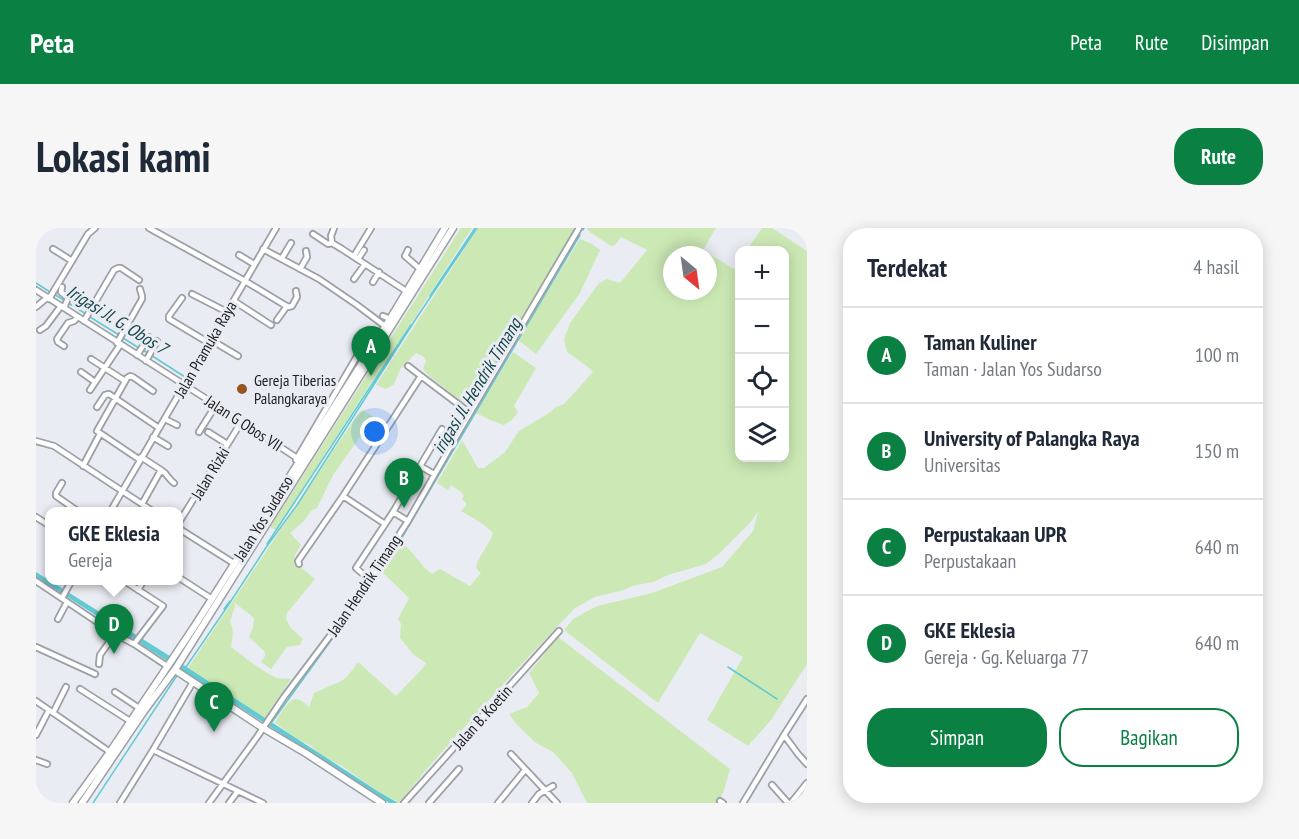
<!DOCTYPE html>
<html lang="id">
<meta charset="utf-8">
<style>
:root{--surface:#fff;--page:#f6f6f7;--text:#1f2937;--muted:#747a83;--line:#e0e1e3;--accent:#0b8043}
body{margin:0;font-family:"PT Sans Narrow",sans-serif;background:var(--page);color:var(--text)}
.controls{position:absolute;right:18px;top:18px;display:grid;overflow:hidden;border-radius:12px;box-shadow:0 3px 15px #0003}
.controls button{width:54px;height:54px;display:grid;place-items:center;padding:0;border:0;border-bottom:2px solid var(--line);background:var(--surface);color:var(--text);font:30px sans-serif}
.compass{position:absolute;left:627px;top:18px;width:54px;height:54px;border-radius:50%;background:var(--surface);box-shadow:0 3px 15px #0003;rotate:151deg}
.you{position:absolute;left:339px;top:204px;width:21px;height:21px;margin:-15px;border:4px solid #fff;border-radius:50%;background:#1a73e8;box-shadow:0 0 0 9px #1a73e833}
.badge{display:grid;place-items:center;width:39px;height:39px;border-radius:50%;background:var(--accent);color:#fff;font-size:20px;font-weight:700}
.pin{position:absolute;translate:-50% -50px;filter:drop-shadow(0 2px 3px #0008)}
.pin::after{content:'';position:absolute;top:32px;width:21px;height:18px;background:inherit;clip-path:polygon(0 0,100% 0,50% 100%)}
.popup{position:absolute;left:9px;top:279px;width:138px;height:78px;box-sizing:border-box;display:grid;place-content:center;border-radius:12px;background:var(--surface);filter:drop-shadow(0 2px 4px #0005);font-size:20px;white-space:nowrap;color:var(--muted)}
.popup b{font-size:22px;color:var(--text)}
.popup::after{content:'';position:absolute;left:50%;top:100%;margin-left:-12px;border:12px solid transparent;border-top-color:var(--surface)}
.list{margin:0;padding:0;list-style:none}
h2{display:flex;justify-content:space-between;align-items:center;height:78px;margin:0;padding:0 24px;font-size:26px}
h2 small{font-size:20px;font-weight:400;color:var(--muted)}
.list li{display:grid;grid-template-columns:39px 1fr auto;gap:18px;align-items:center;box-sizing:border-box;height:96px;padding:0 24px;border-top:2px solid var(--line)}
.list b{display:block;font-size:22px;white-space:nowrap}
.list p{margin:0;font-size:20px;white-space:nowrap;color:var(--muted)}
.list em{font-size:20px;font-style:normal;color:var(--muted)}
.actions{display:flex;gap:12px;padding:18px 24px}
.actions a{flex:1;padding:14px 0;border:2px solid var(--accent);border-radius:24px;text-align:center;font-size:21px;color:var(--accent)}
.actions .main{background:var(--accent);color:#fff}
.icon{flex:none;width:33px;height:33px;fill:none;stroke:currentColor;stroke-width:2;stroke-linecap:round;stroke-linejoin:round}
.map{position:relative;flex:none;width:771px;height:575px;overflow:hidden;border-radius:24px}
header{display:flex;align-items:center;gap:36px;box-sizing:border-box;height:84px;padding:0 30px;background:var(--accent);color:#fff}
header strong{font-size:28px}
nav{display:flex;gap:33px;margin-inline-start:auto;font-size:21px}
.intro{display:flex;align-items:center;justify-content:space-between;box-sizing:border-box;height:144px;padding:0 36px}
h1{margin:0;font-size:42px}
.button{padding:15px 27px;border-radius:24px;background:var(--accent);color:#fff;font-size:21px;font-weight:700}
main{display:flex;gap:36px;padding:0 36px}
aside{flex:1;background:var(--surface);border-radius:24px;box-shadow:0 3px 15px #0003}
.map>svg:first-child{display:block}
</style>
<header>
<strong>Peta</strong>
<nav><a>Peta</a><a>Rute</a><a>Disimpan</a></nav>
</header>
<div class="intro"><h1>Lokasi kami</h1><a class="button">Rute</a></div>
<main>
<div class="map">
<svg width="771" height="575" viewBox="0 0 771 575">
<rect width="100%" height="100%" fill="#eaecf3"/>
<path fill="#cce9b5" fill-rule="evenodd" d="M425 0H436L341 149H339L240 302 234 299Z
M442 0H541L433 180 391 146 387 141 390 133 387 128 380 125 365 140 358 156 350 161 340 157Z
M552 0H680L667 22 698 41 703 34 704 230H748V22H711L726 0H736L771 23V436L735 492 712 518 671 492 707 429 664 405 622 475 528 402 537 391 561 378 616 365 686 339 717 303 722 284 713 296 684 325 670 336 632 347 617 354 596 358 588 362 559 369 539 380 482 440 395 536 363 575 343 564 306 538 283 526 275 518 260 510 239 495C242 489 253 471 259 471 264 470 270 476 273 479L278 465C286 461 293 458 301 455 310 452 317 441 322 434L360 468 386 441 390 435 378 427 364 410 365 396 362 391 373 370 346 344 366 315C378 324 384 337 396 346L404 341 434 358 445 345 440 340C442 327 453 318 457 305L447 296 425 283 431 276 426 271 428 268 425 264 415 257 412 262 401 255 426 212 442 240H448L469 224 483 203 513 185 520 179 528 176 557 144 552 139 531 124 528 111 534 95 563 55 571 51 584 55 611 22 585 9 578 18H575L551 2ZM636 27H672V63H636Z
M544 11 556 16 564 22 544 65 500 126 482 112Z
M477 124 500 140 478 178 482 184 476 192 468 197 454 192 440 185Z
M327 182 338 189 297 247 281 280 275 283 268 293 254 305 265 317 259 327 258 334 279 351 251 385 250 391 255 400 267 411 264 417 251 419 235 441 225 434 229 428V424L213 409 217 399 218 390 198 374 199 378 194 394C199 403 196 410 195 419 208 429 227 444 241 450 245 451 251 450 255 451L229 490 152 440 324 183Z
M522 409 694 541 688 562 682 575H551L536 545 517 524 500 515 481 497 473 486 491 479 503 465 493 445Z"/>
<path fill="#61cad3" d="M0 344 129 425 343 564 362 575H353L0 349Z"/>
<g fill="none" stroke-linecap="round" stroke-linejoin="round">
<path stroke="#61cad3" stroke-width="1.5" d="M547 2 548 0
M0 55 14 64
M18 66 50 86
M394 68 439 0
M54 89 83 107
M87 110 103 120
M107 122 149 149
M231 316 375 97
M188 381 194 373
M150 439 189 382 231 318 261 277 381 89 441 0
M692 439 741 471
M157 458 181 473
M236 494 351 335 544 7
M251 517 325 565
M57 575 142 446"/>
<defs>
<path id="minor" d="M113 0 209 53 252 79 256 78 261 69 260 63
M277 6 292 16 296 15 306 21 370 63
M296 15 295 8 298 0
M17 21 36 33
M227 21 283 51 321 77 349 98
M372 22 369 28 384 41
M203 27 218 36
M318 28 335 0
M246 30 255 15
M322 31 328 22
M264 41 271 29 270 23
M318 51 329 36
M337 54 343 44
M26 59 25 64 32 70 28 80
M0 62 180 177 264 232
M156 66 191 84
M146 70 133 88V91L173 115
M13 71 52 6 59 0
M198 73 235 97
M0 79 12 69
M347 88 354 91
M241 92 251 78
M48 93 78 42 82 40H85L103 52
M4 102 10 98 25 78
M175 112 202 128
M81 115 106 71V68L104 61
M28 118 22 114 21 111 32 95 38 93 42 89
M101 127 113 109
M55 131 89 153
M110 133 121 113
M372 138 385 148
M45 144 59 154
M54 162 84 117
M61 179 69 167 73 166 123 200
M129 191 141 197
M163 204 180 177
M172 204 191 216
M117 209 132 218
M0 213 18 218 118 284
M105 229 125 242 106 276
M104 232 61 203 91 150 94 148 97 149 117 163
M260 232 324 123
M47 238 64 206
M384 238 398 246
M125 242C132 246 132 251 138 255
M26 255 20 265V268L43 284
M307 268 349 296
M74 284 240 0
M357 284 372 293
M0 289 14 298
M142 296 206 193
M142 300 199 336
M263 336 262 333 307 268 385 148 434 185
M142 349 176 371
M87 352 127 378 98 416
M334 352 320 340 357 284 406 201
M0 353 79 406 98 416 131 438
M102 362 108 352
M26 370 36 352
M22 391 31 374
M0 419 59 446
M63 436 64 427 79 406
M44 461 94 493
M79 464 103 480
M0 473 74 524
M17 485 30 459
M0 507 13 482
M748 507 771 471
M117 522 227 575
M475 526 521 575
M0 532 11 536
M736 557 752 575
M684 573 687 575
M84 575 117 522 157 454
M173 575 221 509 248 469 318 376 372 293 424 202 543 0
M193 575 202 563
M368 575 523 403
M393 575 423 541
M462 575 489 542
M496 575 503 566 517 558
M707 575 748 507 762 526 771 536
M755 575 771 555"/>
<path id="major" d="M139 442 227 500 271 526 346 575
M37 575 74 524 158 399 354 91 409 0
M46 575 108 483 140 440 417 0"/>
</defs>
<use href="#minor" stroke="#9c9fa5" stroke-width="8"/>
<use href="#major" stroke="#9c9fa5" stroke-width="9"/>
<use href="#minor" stroke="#fff" stroke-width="4.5"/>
<use href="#major" stroke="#fff" stroke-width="6"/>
</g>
<circle fill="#965521" stroke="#eaecf3" stroke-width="2" cx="206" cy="161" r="6"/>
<g text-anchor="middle" stroke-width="6" stroke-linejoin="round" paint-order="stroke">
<g font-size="16" fill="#202124" stroke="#eaecf3">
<text transform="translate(169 121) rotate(-60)" y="6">Jalan Pramuka Raya</text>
<text transform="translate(208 195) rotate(33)" y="6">Jalan G Obos VII</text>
<text transform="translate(174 245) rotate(-59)" y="6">Jalan Rizki</text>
<text transform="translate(227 290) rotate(-58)" y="6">Jalan Yos Sudarso</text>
<text transform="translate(328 357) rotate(-56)" y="6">Jalan Hendrik Timang</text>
<text transform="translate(446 489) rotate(-48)" y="6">Jalan B. Koetin</text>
</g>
<g font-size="16" fill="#202124" stroke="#eaecf3" text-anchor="start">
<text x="218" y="158">Gereja Tiberias<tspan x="218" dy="18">Palangkaraya</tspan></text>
</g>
<g font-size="18" font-style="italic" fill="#17474b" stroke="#eaecf3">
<text transform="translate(81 92) rotate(32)" y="6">Irigasi Jl. G. Obos 7</text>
<text transform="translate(441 158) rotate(-59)" y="6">irigasi Jl. Hendrik Timang</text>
</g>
</g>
</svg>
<div class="controls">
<button>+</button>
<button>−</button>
<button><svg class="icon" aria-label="locate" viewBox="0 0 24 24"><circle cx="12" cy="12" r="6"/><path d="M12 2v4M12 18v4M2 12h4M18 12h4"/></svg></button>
<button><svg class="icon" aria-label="layers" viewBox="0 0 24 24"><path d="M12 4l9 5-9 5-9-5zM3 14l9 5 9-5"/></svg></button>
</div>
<svg class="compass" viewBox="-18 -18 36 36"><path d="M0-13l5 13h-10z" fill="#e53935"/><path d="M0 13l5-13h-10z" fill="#747a83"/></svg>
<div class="you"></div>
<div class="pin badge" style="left:335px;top:148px">A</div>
<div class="pin badge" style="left:368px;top:280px">B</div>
<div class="pin badge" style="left:178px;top:504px">C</div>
<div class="pin badge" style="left:78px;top:426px">D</div>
<div class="popup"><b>GKE Eklesia</b>Gereja</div>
</div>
<aside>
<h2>Terdekat<small>4 hasil</small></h2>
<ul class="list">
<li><span class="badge">A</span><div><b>Taman Kuliner</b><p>Taman · Jalan Yos Sudarso</p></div><em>100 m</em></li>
<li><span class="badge">B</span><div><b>University of Palangka Raya</b><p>Universitas</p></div><em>150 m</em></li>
<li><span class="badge">C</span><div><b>Perpustakaan UPR</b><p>Perpustakaan</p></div><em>640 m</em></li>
<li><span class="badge">D</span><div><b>GKE Eklesia</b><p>Gereja · Gg. Keluarga 77</p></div><em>640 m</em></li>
</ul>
<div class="actions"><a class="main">Simpan</a><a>Bagikan</a></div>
</aside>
</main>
